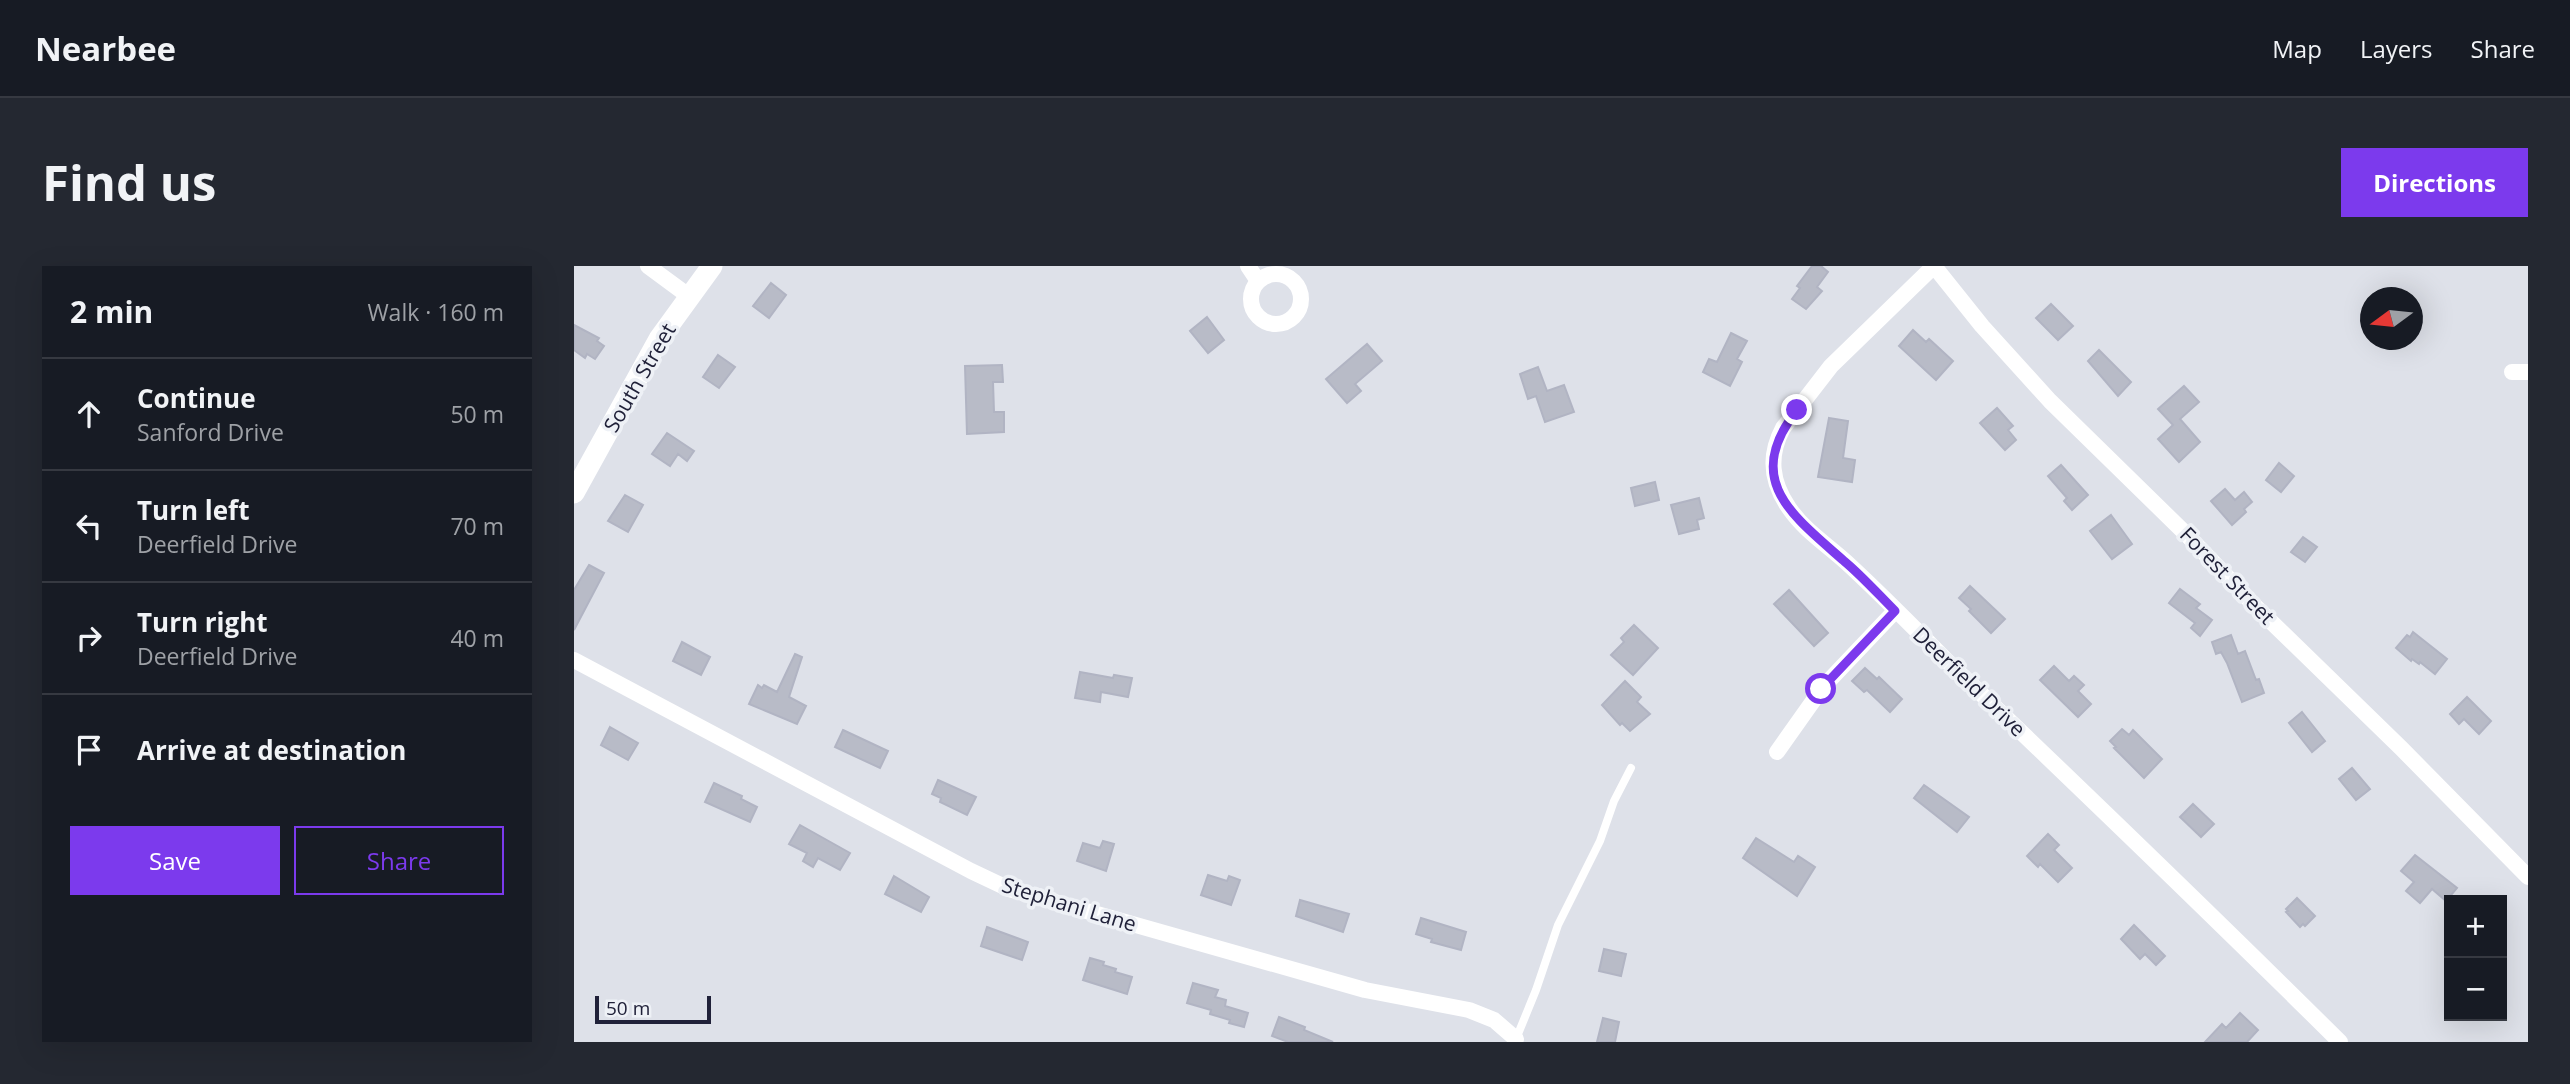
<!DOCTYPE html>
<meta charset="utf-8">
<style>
:root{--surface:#171b24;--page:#242831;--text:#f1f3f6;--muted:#9ea1a6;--line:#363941;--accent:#7c3aed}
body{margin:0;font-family:"Open Sans",sans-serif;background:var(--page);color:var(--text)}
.controls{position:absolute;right:21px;bottom:21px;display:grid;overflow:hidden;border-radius:0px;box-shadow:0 7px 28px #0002}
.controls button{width:63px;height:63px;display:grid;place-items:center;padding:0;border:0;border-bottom:2px solid var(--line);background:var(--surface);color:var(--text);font:35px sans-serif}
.compass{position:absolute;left:1786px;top:21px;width:63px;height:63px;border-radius:50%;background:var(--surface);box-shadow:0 7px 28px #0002;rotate:255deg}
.scale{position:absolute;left:21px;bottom:18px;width:116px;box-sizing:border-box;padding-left:7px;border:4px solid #202139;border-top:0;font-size:19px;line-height:24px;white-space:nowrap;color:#202139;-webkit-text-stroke:5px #eef1f6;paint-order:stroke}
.stop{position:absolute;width:21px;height:21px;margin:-16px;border:5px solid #7c3aed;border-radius:50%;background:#fff}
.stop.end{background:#7c3aed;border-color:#fff;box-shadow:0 2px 7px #0008}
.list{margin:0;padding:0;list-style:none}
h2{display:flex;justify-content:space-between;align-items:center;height:91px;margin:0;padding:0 28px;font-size:30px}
h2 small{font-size:23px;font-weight:400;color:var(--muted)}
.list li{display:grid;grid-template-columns:46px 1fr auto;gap:21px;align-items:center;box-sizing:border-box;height:112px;padding:0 28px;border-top:2px solid var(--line)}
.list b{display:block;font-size:26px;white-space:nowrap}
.list p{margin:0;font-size:23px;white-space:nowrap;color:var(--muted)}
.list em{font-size:23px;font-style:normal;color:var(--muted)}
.actions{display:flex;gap:14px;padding:21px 28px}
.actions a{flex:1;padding:16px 0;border:2px solid var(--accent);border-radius:0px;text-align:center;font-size:24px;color:var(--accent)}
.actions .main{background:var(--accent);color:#fff}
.icon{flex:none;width:38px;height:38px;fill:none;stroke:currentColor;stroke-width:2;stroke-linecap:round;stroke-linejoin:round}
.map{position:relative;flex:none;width:1954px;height:776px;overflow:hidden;border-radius:0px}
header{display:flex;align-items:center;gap:42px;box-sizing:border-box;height:98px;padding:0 35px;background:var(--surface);border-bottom:2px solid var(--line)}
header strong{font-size:33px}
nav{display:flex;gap:38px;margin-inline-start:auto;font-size:24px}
.intro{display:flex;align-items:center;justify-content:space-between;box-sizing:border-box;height:168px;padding:0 42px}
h1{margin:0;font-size:49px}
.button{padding:18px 32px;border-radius:0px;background:var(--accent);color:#fff;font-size:24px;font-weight:700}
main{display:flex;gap:42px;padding:0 42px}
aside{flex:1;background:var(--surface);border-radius:0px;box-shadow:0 7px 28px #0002}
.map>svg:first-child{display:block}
</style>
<header>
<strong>Nearbee</strong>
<nav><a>Map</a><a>Layers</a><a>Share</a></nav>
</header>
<div class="intro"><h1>Find us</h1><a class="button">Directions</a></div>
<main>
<aside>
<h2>2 min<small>Walk · 160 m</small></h2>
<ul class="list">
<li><svg class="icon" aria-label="ahead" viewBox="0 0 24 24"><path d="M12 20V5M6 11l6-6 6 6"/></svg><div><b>Continue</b><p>Sanford Drive</p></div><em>50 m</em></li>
<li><svg class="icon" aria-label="left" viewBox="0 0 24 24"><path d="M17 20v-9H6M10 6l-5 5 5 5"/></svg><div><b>Turn left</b><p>Deerfield Drive</p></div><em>70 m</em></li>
<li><svg class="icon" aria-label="right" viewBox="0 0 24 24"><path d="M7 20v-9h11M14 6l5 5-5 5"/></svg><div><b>Turn right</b><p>Deerfield Drive</p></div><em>40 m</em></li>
<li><svg class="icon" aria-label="arrive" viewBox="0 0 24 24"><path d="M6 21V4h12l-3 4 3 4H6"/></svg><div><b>Arrive at destination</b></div></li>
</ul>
<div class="actions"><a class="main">Save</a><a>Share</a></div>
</aside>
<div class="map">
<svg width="1954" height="776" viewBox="0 0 1954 776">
<rect width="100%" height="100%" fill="#dee1e9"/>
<path fill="#b8bbc7" stroke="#b1b4c3" stroke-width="2" d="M1238 0H1247L1254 6 1243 21 1248 25 1232 43 1218 33 1226 22 1223 20Z
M197 17 212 29 195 52 179 40Z
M1477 38 1499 60 1484 74 1462 52Z
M633 51 650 74 634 87 616 65Z
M0 59 25 72 23 75 30 80 21 93 13 88 11 92 0 84Z
M1339 64 1352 76 1355 73 1379 95 1362 114 1325 80Z
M1157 67 1173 75 1163 93 1168 96 1156 120 1129 106 1135 93 1143 96Z
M793 78 808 95 781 118 787 125 773 137 752 113Z
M1525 84 1557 116 1544 130 1514 95Z
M144 89 161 101 145 122 129 111Z
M428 99 429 116H419L420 146H430V166L393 168 391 100Z
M964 101 973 125 990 119 1000 146 971 156 962 130 954 133 946 108Z
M1610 120 1625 136 1606 153 1626 176 1605 196 1584 173 1599 159 1584 143Z
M1423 142 1439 160 1434 164 1442 174 1431 184 1406 157Z
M1255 152 1274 155 1269 192 1281 194 1278 216 1244 211Z
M93 167 120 185 113 195 104 188 96 200 78 188Z
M1705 197 1720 210 1707 226 1692 214Z
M1487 199 1514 229 1498 244 1490 235 1493 232 1474 210Z
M1081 216 1085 234 1061 240 1057 222Z
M1651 223 1661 234 1670 226 1678 236 1670 243 1672 246 1658 259 1637 235Z
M51 229 69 239 54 266 34 255Z
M1125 232 1130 252 1123 254 1125 263 1105 268 1097 239Z
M1537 249 1558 278 1538 293 1516 265Z
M1729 271 1743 281 1731 296 1717 286Z
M15 299 30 307 0 364V324Z
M1396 320 1431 353 1417 367 1395 345 1397 343 1385 332Z
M1606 323 1626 338 1622 342 1638 354 1626 370 1617 362 1621 357 1595 337Z
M1215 324 1254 367 1240 380 1200 338Z
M1060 359 1084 382 1059 409 1037 389 1050 376 1047 372Z
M1839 366 1873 393 1861 408 1846 396 1845 398 1838 393 1837 395 1822 382 1833 369 1836 371Z
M1657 369 1664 388 1671 385 1682 414 1685 413 1690 427 1668 436 1653 397 1647 386 1642 388 1638 376Z
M108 376 136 391 127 409 99 395Z
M221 388 228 391 215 431 232 440 223 458 175 438 184 419 188 422 190 419 203 426Z
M1480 400 1495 415 1500 410 1510 419 1504 425 1517 438 1504 451 1466 414Z
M1291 402 1303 413 1305 411 1328 433 1316 446 1293 424 1290 426 1278 415Z
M506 406 539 412 540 409 558 412 554 431 527 426 526 436 501 432Z
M1051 415 1067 431 1063 436 1076 448 1056 465 1048 457 1046 459 1028 439Z
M1893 431 1917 455 1905 468 1890 453 1885 458 1876 448Z
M1728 446 1751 475 1738 486 1715 457Z
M36 461 64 477 54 494 27 479Z
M1548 463 1555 469 1559 464 1588 493 1570 512 1540 482 1542 481 1536 475Z
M269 464 314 485 306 502 261 481Z
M1778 502 1796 523 1782 534 1765 513Z
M364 514 402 531 393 549 366 536 367 532 358 528Z
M140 517 168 530 167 533 183 541 176 556 131 536Z
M1350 519 1395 551 1383 566 1340 532Z
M1619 538 1640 558 1627 571 1606 551Z
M226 559 276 587 266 604 244 592 239 601 229 595 233 587 215 578Z
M1474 568 1485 579 1480 584 1498 602 1484 616 1466 598 1464 601 1453 590Z
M1182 572 1220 596 1224 590 1241 601 1223 630 1169 592Z
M529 575 540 578 532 605 503 595 509 577 526 582Z
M1841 589 1883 622 1872 635 1858 623 1846 637 1832 625 1840 616 1827 605Z
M634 609 653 615 655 610 666 614 657 639 627 629Z
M320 610 355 631 347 646 311 628Z
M1723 632 1741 650 1731 660 1729 658 1726 661 1712 646 1714 645 1712 643Z
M726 634 775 648 769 666 722 650Z
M847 652 892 666 887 684 857 676 858 673 842 668Z
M1560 659 1591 690 1582 699 1571 688 1566 693 1547 673Z
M413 661 454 676 448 694 407 680Z
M1030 683 1052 688 1047 710 1025 705Z
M516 692 530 696 529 699 542 703 541 706 558 711 553 728 509 714Z
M619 717 644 724 641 731 652 734 651 740 674 747 670 761 655 757 656 754 636 748 637 744 613 737Z
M1666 747 1684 764 1673 776H1631L1648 758 1652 762Z
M705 751 731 761 730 764 759 776H714L698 770Z
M1029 752 1045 756 1041 776H1023Z"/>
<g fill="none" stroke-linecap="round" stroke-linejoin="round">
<path stroke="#fff" stroke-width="8" d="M942 773 962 724 984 659 1026 575 1040 535 1057 502"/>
<path stroke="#fff" stroke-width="16" d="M74 0 116 31
M674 0 684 15
M1360 0 1257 100 1209 162C1194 190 1197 216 1215 242 1230 264 1252 278 1272 296 1308 329 1343 365 1378 400 1508 524 1638 649 1766 776
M1360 0 1408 60 1476 135 1613 269 1684 343 1827 482 1954 611
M677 33a25 25 0 1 1 50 0a25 25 0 1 1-50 0Z
M1938 106H1954
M0 394 397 605 435 623 791 724 895 744 920 754 942 773
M1203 486 1249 421 1321 345"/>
<path stroke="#fff" stroke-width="21" d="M0 227 85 73 138 0"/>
</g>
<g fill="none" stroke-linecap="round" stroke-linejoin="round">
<path stroke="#7c3aed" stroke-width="9" d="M1223 144C1168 214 1218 249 1270 295 1288 310 1304 328 1321 345L1247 423"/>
</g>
<g text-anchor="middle" stroke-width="7" stroke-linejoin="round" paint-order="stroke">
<g font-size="21" fill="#202139" stroke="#eef1f6">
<text transform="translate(66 112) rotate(-60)" y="7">South Street</text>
<text transform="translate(1653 310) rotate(46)" y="7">Forest Street</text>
<text transform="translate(1395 416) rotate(44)" y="7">Deerfield Drive</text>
<text transform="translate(495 639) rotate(17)" y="7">Stephani Lane</text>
</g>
</g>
</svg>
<div class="controls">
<button>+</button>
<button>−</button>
</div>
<svg class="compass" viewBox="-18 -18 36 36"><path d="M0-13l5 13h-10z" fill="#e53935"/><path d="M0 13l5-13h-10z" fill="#9ea1a6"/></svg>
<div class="scale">50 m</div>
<div class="stop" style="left:1247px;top:423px"></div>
<div class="stop end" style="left:1223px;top:144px"></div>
</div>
</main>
